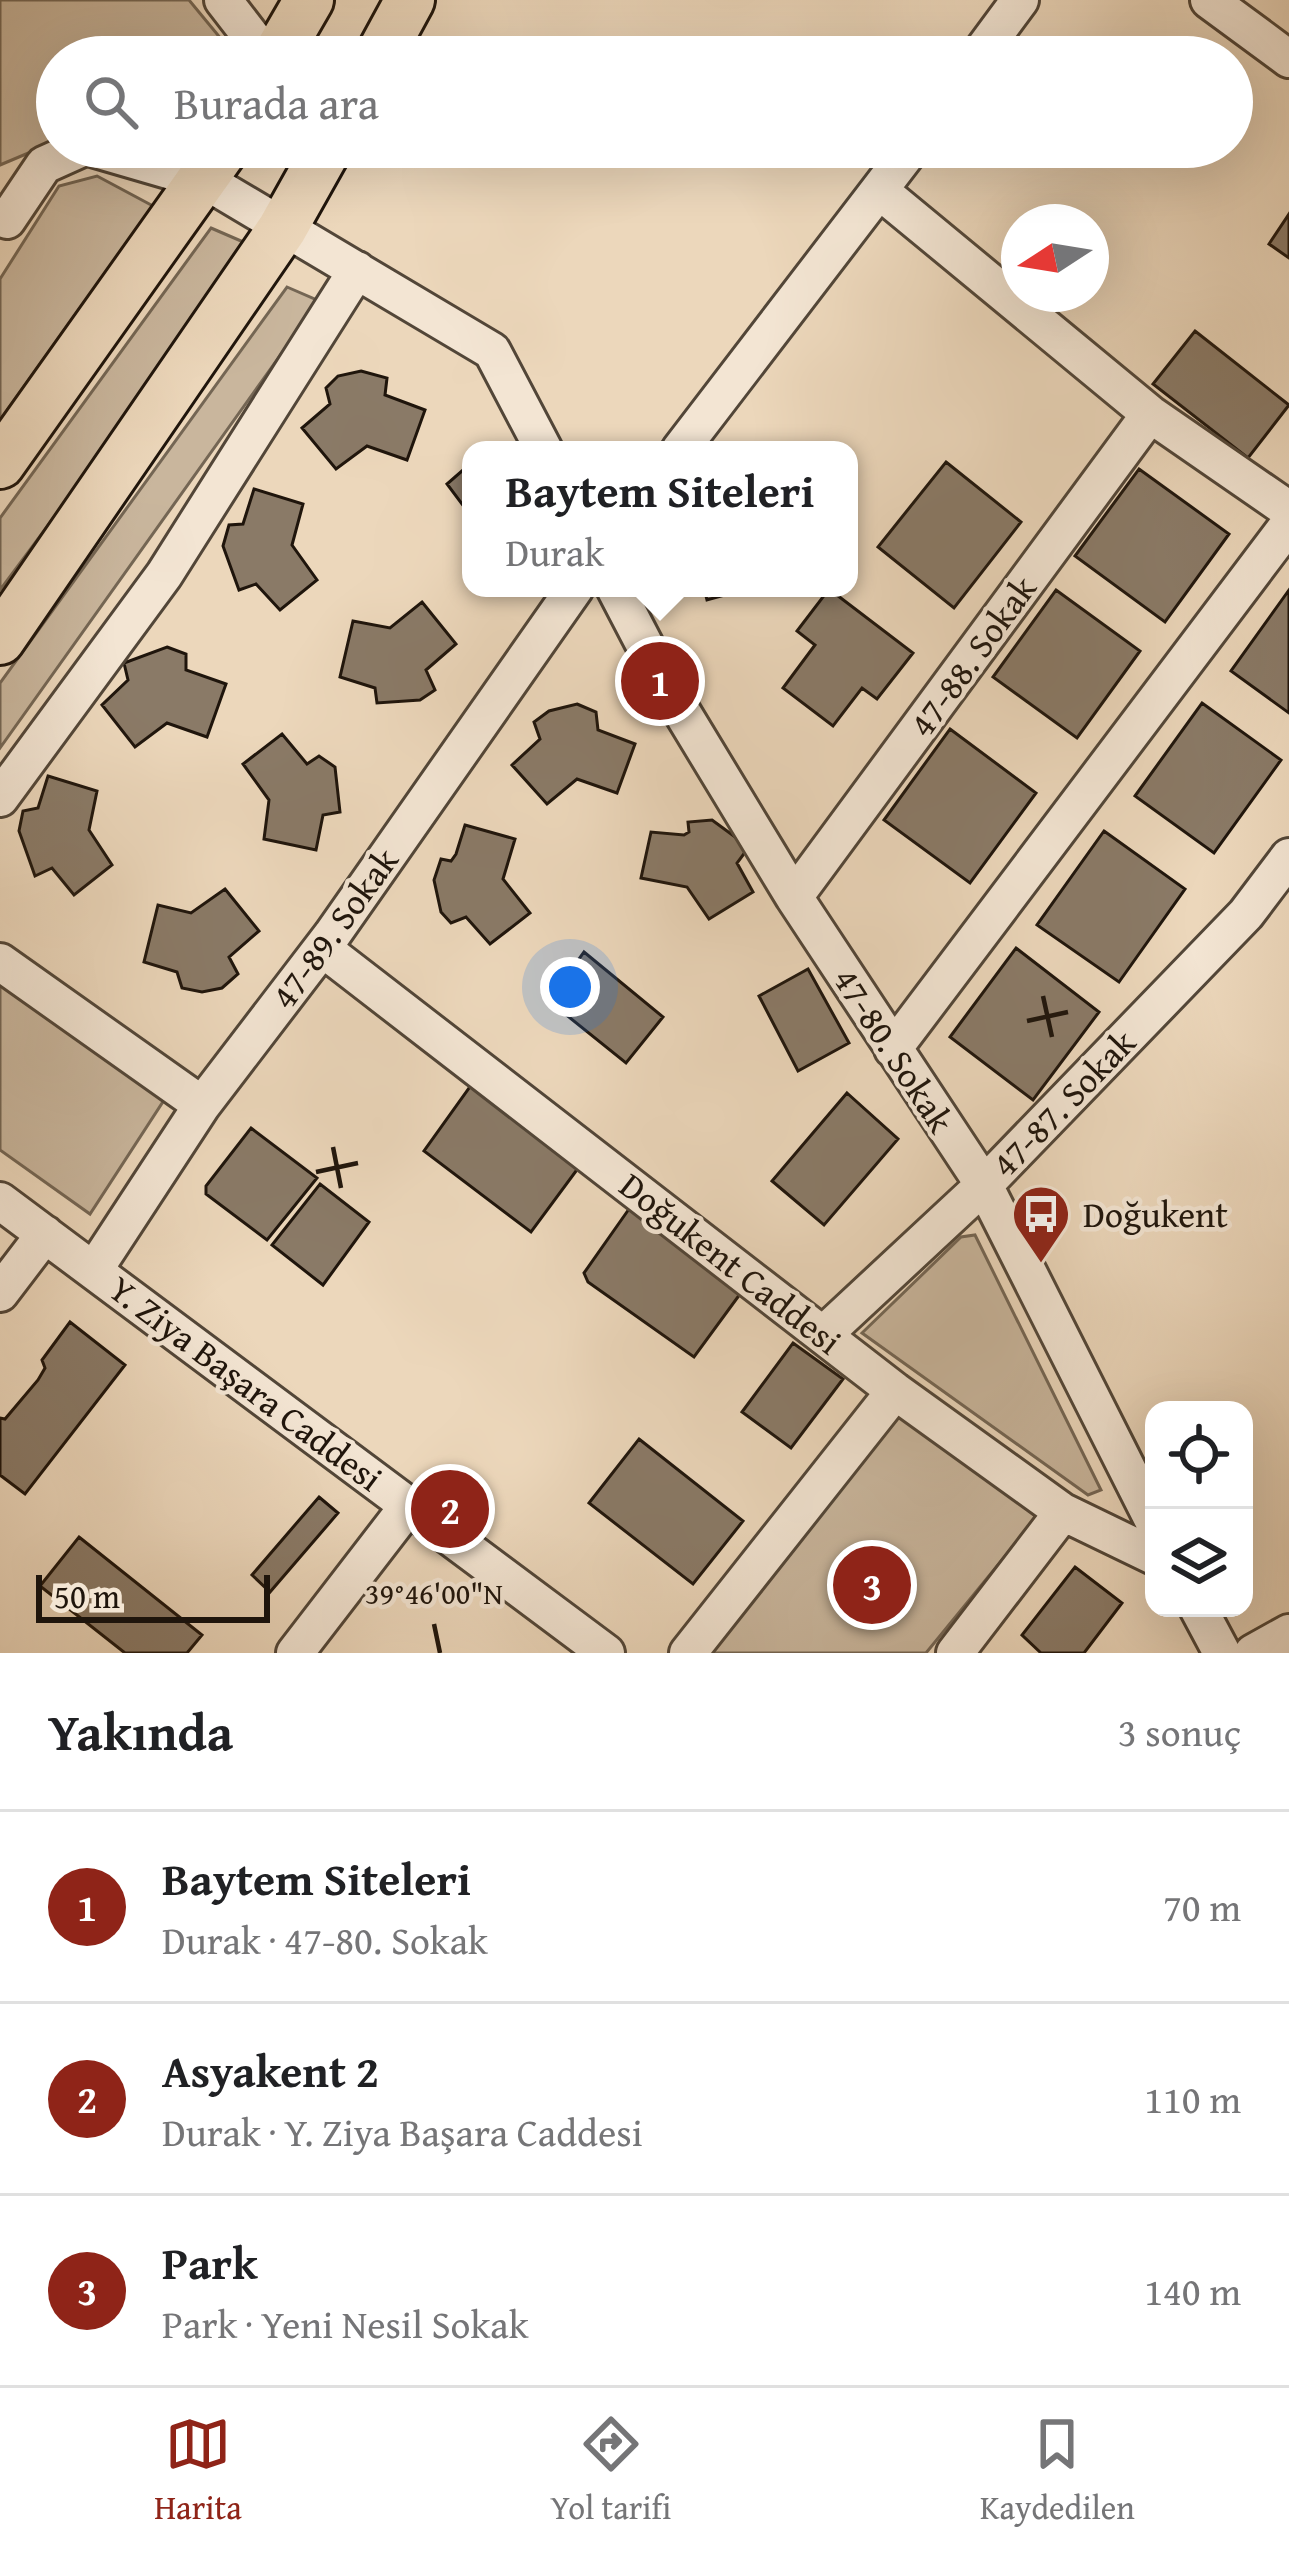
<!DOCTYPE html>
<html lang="tr">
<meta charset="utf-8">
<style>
:root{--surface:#fff;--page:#f2f2f2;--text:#202124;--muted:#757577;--line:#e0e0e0;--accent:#8f2418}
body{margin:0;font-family:"Gentium Book Plus",serif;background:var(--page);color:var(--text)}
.controls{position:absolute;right:36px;bottom:36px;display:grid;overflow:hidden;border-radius:24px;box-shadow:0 12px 48px #0002}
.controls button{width:108px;height:108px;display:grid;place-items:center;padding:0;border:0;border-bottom:3px solid var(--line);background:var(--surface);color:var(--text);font:60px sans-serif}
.compass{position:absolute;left:1001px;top:204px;width:108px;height:108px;border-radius:50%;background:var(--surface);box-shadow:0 12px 48px #0002;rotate:258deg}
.scale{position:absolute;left:36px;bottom:30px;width:234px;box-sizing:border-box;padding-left:12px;border:6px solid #1f150c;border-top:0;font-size:33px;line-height:42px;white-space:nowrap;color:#1f150c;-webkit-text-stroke:9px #f3e5d3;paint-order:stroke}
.you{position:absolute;left:570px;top:987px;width:42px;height:42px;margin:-30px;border:9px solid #fff;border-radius:50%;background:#1a73e8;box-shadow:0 0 0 18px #1a73e833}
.badge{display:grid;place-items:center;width:78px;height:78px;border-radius:50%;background:var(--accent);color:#fff;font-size:39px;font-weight:700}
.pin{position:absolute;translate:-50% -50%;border:6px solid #fff;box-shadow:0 3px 12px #0006}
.popup{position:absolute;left:462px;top:441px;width:396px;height:156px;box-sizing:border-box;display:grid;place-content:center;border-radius:24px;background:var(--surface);filter:drop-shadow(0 3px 9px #0005);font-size:39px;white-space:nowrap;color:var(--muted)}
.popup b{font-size:45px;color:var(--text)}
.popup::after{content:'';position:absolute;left:50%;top:100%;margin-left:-24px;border:24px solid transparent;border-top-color:var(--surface)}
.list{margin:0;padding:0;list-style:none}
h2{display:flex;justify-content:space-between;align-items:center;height:156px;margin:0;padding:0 48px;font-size:51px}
h2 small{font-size:39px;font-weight:400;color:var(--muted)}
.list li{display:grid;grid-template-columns:78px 1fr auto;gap:36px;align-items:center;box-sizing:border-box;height:192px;padding:0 48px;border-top:3px solid var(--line)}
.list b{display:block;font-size:45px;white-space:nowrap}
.list p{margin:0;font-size:39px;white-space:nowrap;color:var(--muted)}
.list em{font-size:39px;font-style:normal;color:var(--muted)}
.icon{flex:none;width:66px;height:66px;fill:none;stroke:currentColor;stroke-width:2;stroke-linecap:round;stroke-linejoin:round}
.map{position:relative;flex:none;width:1289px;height:1653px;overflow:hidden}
.search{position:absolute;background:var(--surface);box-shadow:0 12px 48px #0002;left:36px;right:36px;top:36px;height:132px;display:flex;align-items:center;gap:30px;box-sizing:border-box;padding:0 42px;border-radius:66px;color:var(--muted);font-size:45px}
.sheet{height:732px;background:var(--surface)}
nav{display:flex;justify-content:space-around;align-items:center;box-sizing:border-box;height:168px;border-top:3px solid var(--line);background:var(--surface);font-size:33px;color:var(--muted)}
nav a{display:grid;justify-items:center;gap:6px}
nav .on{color:var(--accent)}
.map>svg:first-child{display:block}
</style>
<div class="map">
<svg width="1289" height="1653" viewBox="0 0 1289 1653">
<rect width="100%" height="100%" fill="#ecd7bb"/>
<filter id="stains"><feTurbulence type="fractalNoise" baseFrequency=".00167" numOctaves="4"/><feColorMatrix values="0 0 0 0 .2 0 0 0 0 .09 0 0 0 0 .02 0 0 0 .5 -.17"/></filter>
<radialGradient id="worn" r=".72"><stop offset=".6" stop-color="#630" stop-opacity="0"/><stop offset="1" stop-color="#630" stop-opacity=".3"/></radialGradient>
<path fill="#c9b69d" stroke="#746654" stroke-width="3" d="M0 0H189L236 57H57V141L0 165Z
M97 176 153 206 0 420V279L59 186Z
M211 228 255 247 0 590V518Z
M287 287 319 301 0 748V683Z
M0 974 166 1097 90 1214 0 1150Z
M975 1235 1101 1490 1088 1495 862 1333 961 1237Z
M903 1408 1037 1517 926 1653H709Z"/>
<path fill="#8a7a67" stroke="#1f150c" stroke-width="3" d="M1289 214V258L1269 244Z
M1195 331 1289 405 1248 458 1153 384Z
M361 371 387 378 385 395 425 410 407 460 367 446 336 469 302 428 330 404 326 388 338 376Z
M946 462 1021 522 954 608 878 547Z
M471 463V516L447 484Z
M1139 469 1229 534 1165 622 1075 556Z
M254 489 303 504 292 545 317 580 280 610 256 584 239 590 223 546 229 525 243 524Z
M704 588H750L707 600Z
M829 589 913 653 877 699 862 688 833 726 783 688 815 645 797 631Z
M1056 590 1140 651 1077 738 993 677Z
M1289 590V713L1231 671Z
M422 602 456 644 426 670 435 690 420 700 377 703 375 688 340 677 353 621 390 628Z
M167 647 186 654V670L226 684 207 737 167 723 135 747 102 705 128 680 124 663Z
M1202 703 1281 760 1214 853 1135 796Z
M577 704 596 712 598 730 635 744 617 793 577 779 547 804 512 765 540 739 534 722 549 711Z
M950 729 1036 793 970 883 884 820Z
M282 734 307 764 319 756 335 767 340 812 323 815 316 850 264 839 269 800 243 764Z
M48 776 97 791 89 830 112 865 74 895 52 868 35 876 19 831 23 811 38 808Z
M712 820 742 842 746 851 737 863 753 892 709 919 687 887 641 878 651 832 684 835 689 832 688 822Z
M465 825 515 839 503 879 530 913 490 944 466 917 451 923 441 912 434 880 441 859 451 861 456 854Z
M1104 831 1185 889 1119 982 1037 925Z
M225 889 259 931 229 957 238 974 222 988 202 992 182 988 177 972 144 962 158 905 191 913Z
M1016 948 1099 1012 1033 1100 950 1037Z
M584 952 663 1017 626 1063 549 1001Z
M808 969 849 1043 798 1071 759 996Z
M472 1084 579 1167 531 1232 424 1151Z
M847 1093 898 1139 824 1225 772 1181Z
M251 1128 317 1178 267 1240 206 1194V1186Z
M320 1184 369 1222 323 1285 272 1245Z
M629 1209 743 1290 694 1357 588 1282 584 1273Z
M70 1322 125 1365 25 1494 0 1475V1418L5 1419 38 1380 45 1368 42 1360Z
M793 1343 843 1379 791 1448 742 1412Z
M639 1439 743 1521 693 1584 589 1503Z
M319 1497 338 1513 270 1592 252 1575Z
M79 1537 202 1635 187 1653H125L40 1586Z
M1075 1567 1122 1603 1084 1653H1041L1022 1635Z"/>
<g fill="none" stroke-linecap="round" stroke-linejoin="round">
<defs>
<path id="minor" d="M223 0 267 57
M1209 0 1289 59
M978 57 1020 0
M89 147 206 181 492 351 544 450
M880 191 1150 414 1289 510
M0 216 7 220 44 165 84 147
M680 450 912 147
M615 588 665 684 794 897 984 1185 1154 1522
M0 798 164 575 357 270
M794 897 1150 414
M322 948 895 1391 1063 1512 1154 1556
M0 962 202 1105
M893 1049 1289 524
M0 1201 606 1653
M94 1270 202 1105 332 935 575 588
M0 1293 45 1234
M823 1335 984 1185 1246 914 1289 857
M1198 1608 1222 1653
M295 1653 409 1505
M688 1653 895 1391
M955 1653 1063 1512
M1253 1653 1289 1633"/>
<path id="major" d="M276 57 309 0
M379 57 410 0
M0 464 225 147
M0 640 282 229 328 147"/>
</defs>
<use href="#minor" stroke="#524638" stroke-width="42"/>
<use href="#major" stroke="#1f150c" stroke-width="54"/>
<use href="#minor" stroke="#f3e5d3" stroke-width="36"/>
<use href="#major" stroke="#ecd7bb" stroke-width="48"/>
</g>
<path fill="none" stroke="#1f150c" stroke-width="4.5" d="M1043 996 1052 1037M1027 1021 1068 1012M333 1147 341 1188M316 1172 358 1163M434 1624 440 1653"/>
<defs>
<symbol id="bus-pin" viewBox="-11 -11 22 30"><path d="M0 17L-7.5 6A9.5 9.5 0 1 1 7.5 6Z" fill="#8f2418" stroke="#f3e5d3"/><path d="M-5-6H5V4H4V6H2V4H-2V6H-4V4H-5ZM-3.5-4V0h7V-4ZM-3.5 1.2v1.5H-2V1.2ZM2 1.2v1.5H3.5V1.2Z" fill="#fff"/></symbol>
</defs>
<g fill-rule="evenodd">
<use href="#bus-pin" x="1008" y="1181" width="66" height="90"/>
</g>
<g text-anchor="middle" stroke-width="9" stroke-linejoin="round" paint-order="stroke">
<g font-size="36" fill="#1f150c" stroke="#f3e5d3">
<text transform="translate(972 656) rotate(-54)" y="13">47-88. Sokak</text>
<text transform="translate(334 928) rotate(-54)" y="13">47-89. Sokak</text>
<text transform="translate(894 1050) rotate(57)" y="13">47-80. Sokak</text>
<text transform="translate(1063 1103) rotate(-46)" y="13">47-87. Sokak</text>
<text transform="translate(731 1263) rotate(38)" y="13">Doğukent Caddesi</text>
<text transform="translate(246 1383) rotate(37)" y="13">Y. Ziya Başara Caddesi</text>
</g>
<g font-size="36" fill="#1f150c" stroke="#f3e5d3" text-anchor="start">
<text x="1083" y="1227">Doğukent</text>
</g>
</g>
<g font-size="30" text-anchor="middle" fill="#1f150c" stroke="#f3e5d3" stroke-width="9" stroke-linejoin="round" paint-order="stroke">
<text x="434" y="1604">39°46'00"N</text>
</g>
<rect width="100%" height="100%" filter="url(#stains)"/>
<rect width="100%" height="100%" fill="url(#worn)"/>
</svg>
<div class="controls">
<button><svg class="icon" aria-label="locate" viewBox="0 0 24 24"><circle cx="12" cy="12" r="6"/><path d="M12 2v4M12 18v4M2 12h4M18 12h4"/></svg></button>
<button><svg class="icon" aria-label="layers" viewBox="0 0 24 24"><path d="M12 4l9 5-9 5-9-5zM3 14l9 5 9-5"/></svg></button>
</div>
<svg class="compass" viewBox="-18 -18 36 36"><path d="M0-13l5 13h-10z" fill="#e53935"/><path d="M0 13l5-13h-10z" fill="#757577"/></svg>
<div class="scale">50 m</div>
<div class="you"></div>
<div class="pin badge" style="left:660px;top:681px">1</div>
<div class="popup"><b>Baytem Siteleri</b>Durak</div>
<div class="pin badge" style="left:450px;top:1509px">2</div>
<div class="pin badge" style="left:872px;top:1585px">3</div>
<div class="search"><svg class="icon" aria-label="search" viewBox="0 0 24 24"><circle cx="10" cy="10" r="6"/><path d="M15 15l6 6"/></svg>Burada ara</div>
</div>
<section class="sheet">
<h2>Yakında<small>3 sonuç</small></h2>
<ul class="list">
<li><span class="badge">1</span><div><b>Baytem Siteleri</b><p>Durak · 47-80. Sokak</p></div><em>70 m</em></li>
<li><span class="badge">2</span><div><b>Asyakent 2</b><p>Durak · Y. Ziya Başara Caddesi</p></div><em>110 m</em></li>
<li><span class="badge">3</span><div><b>Park</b><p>Park · Yeni Nesil Sokak</p></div><em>140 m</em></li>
</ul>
</section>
<nav>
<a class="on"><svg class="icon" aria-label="map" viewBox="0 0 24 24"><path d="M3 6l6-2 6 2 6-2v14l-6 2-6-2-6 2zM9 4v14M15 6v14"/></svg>Harita</a>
<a><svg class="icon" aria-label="directions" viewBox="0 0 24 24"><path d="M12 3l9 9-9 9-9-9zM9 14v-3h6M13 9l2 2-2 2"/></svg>Yol tarifi</a>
<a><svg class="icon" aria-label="saved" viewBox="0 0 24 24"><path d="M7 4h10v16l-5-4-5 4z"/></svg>Kaydedilen</a>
</nav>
